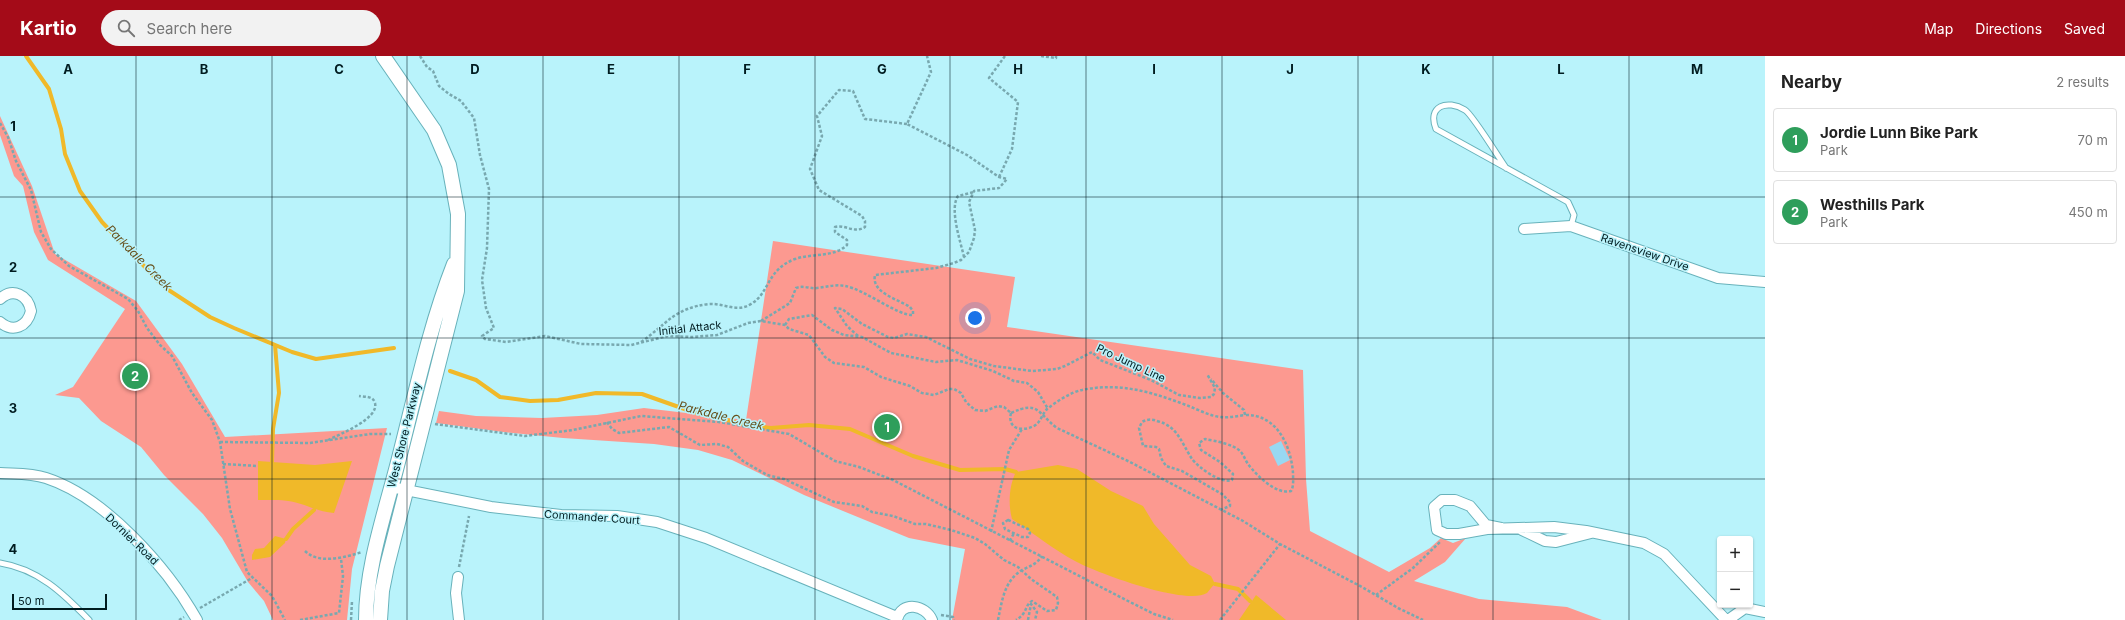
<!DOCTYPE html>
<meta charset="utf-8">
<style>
:root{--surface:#fff;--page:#f2f2f2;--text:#222;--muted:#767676;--line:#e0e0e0;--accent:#a40b18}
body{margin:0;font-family:Inter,sans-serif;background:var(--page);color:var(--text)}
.controls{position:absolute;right:12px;bottom:12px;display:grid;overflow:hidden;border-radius:4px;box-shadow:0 1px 3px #0004}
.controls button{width:36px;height:36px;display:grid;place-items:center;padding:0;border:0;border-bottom:1px solid var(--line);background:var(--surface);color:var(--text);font:20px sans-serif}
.scale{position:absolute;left:12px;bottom:10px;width:95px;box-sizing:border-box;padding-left:4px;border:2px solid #001c20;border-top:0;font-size:11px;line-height:14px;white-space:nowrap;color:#001c20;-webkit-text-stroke:3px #b9f3fb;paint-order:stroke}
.you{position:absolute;left:975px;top:262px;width:14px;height:14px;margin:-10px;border:3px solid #fff;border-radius:50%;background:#1a73e8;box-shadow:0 0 0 6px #1a73e833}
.badge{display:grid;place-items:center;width:26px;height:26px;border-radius:50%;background:var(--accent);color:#fff;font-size:13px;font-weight:700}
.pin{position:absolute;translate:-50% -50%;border:2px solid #fff;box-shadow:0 1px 4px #0006}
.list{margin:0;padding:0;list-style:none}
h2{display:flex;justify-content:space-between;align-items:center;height:52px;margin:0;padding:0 16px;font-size:17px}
h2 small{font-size:13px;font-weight:400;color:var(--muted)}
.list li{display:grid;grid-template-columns:26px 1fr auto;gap:12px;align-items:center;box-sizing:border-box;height:64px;margin:0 8px 8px;padding:0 8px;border:1px solid var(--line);border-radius:4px}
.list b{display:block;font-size:15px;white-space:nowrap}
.list p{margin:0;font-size:13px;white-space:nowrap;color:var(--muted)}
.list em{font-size:13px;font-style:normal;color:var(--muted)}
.icon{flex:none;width:22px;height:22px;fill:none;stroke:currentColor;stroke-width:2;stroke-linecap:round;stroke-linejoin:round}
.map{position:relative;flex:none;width:1765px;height:564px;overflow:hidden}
header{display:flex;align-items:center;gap:24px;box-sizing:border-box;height:56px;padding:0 20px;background:var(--accent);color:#fff}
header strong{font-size:19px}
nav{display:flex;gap:22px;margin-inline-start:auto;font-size:14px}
.search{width:280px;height:36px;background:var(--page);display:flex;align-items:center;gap:10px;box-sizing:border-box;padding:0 14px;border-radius:22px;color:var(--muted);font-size:15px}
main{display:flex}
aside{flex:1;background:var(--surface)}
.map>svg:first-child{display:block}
</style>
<header>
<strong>Kartio</strong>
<div class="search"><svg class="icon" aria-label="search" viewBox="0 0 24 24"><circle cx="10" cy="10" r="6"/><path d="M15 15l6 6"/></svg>Search here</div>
<nav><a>Map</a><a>Directions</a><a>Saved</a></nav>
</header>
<main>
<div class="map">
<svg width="1765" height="564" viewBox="0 0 1765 564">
<rect width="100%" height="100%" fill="#b9f3fb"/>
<path fill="#fc9990" d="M0 60 32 130 55 198 136 245 182 308 225 381 387 372 352 513 347 564H273L264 545 248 526 222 482 203 458 164 419 141 391 101 365 79 342 55 339 73 331 125 253 48 204 34 176 23 130 14 120 0 79Z
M773 185 1015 221 1007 271 1303 314 1306 423 1310 475 1389 516 1430 492 1441 482 1453 487 1466 482 1445 506 1414 525 1479 543 1567 551 1602 564H952L965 493 909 482 804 439 732 404 698 394 654 388 563 382 503 376 436 367 439 355 476 360 542 362 597 359 644 352 746 364Z"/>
<path fill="#f0b929" d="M258 405 315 409 352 405 334 457C322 456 313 452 301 448 288 443 272 444 258 444Z
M1058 409 1077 413 1111 435 1143 450 1154 468 1190 509 1211 520 1215 528C1212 530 1209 535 1207 537 1186 550 1097 517 1075 505 1053 493 1033 477 1012 463 1008 449 1009 429 1016 416Z
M275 480 286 483 285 487 270 501 252 504V499L255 493 264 492Z
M1256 539 1286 564H1239Z"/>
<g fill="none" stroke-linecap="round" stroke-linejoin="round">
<path stroke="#f0b929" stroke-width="4" d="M26 0 49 33 61 73 65 98 80 135 102 166 164 231 210 261 234 272 292 296 316 303 394 292
M450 315 476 324 500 341 530 345 558 344 596 337 642 338 693 356 751 370 771 372 809 369 850 373 913 400 960 414 1005 413 1016 416
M272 406 273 373 279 337 275 289
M286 483 293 473 314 454
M1215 528 1238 533 1250 545"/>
</g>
<path fill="#98d8f2" d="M1281 385 1290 404 1278 410 1269 391Z"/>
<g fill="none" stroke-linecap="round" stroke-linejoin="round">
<defs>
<path id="lane" d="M1506 112C1499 102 1472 58 1465 54 1447 43 1427 50 1436 73L1568 146 1574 159 1571 170
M0 507C38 513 63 537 89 564"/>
<path id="street" d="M1524 173 1571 170 1718 222 1765 226
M0 243C13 231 28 239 31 255 27 271 13 277 0 266
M0 417C15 418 31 417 46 422 105 441 167 511 197 564
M391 431 491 451 561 459 617 460 657 466 706 482 897 561
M1501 472 1486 469 1470 450 1455 444H1442L1434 451 1437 474 1446 478H1459L1487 473 1554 471 1586 475 1644 487 1664 498 1726 564
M1522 474 1545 485 1556 486 1591 477
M458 521 456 537 459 564
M897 564C901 544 926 549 932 564
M1728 564 1745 552 1765 556"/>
<path id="secondary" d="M366 564C366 511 385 457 398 406 415 340 429 272 454 208
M380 564 382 535 387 510 457 235 458 158 449 109 434 74 383 0"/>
</defs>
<use href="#lane" stroke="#68b2bb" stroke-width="7"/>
<use href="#street" stroke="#68b2bb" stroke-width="12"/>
<use href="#secondary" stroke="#68b2bb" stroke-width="16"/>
<path stroke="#78a8af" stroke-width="2.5" stroke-dasharray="3 2" stroke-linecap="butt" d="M420 0 427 11 433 15 439 30 449 38 461 45 474 62 480 99 489 133 487 192 482 224 486 252 494 272 482 280 485 283 506 286 545 280 581 288 631 289 668 280 692 281 717 279 748 267 761 265 785 269 789 273 809 279 825 301 834 307 864 311 881 321 910 330 922 337 934 339 949 333H954L961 337 966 346 975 354 985 355 998 350 1004 351 1011 357
M1041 0 1056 2V0
M0 67 8 81 16 105 31 134 41 176 51 193 69 210 128 243 138 255 147 272 160 289 172 300 192 337 212 364 220 386 230 453 247 516 272 540 285 564
M999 121 1012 93 1018 46 989 22 1005 0
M964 201C961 187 949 153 958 140L974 136
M761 265 790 247 796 232C803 229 810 233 817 232 827 231 836 228 845 230 864 233 898 260 913 259V255L910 251C898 243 871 237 875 219L936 212 954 207 961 204 969 196 974 182 975 174 969 146 974 135 999 132 1007 123 999 121 967 99 907 68 931 16 927 0
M785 269 789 263 812 259 832 274 844 279 862 281 891 297 936 306 957 304 993 315 1014 325 1027 327 1038 336 1048 353
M858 280 847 270 835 252 842 253 862 268 888 281 894 282 907 278 926 281 970 303 994 310 1032 315 1057 313 1065 310 1092 296 1100 304 1151 324 1179 339 1200 342 1211 341 1214 338 1215 332 1207 318
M641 286C667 268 674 252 709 248 724 247 737 257 751 248 770 237 766 214 795 203 812 197 833 202 847 189V184L835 176V171C845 168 854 178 865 171V165L862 160 819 134 810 113 822 80 817 60 839 34 853 35 865 63 907 68
M1011 357C1039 344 1037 357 1057 372L1130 406 1243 465 1280 488 1362 531 1398 552 1423 564
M1011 357C1007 373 1022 376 1034 370 1041 366 1042 358 1047 353 1056 346 1071 336 1082 334 1119 326 1152 336 1186 349 1197 353 1209 360 1221 361 1228 362 1237 360 1245 359L1244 354 1223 337 1211 323
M607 366 612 373 619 377 669 371 700 389 717 388 728 391 743 405 767 419 784 423 834 446 862 450 872 456 893 460 915 468H926L951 474 975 482 985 488 1004 504 1018 511 1031 523 1057 541 1058 547 1056 554 1047 555 1032 545C1024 550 1028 557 1016 564
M435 368 525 380 573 374 641 360 719 366 789 378 835 405 859 411 893 424 1128 545 1154 558 1173 564
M328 384C340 378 379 363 375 347 373 340 366 341 359 340
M220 386 310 387 370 378H391
M223 408 258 410
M1220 454 1230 450V446L1222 438 1182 415 1166 410 1161 402 1159 393 1156 391 1143 390 1139 372 1142 366C1147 363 1152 363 1157 365 1178 370 1182 388 1192 403 1199 412 1221 428 1232 424L1233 418 1220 406 1201 394 1199 387 1205 383C1215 385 1233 388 1240 395 1244 399 1245 404 1248 408 1256 419 1276 439 1291 435 1294 430 1293 423 1293 417 1291 390 1277 358 1245 359
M1008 464 1028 473 1030 477 1028 481H1022L1005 473 1003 467Z
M991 476 1009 394 1022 373
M1010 485 1014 477
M305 495C319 509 346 501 362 496
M459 511 469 460
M1376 539 1413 512 1440 486
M200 552 252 522
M941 559 953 561 954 564
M179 564 184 561
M300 564 339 557 343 520 341 503
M351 564 352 545
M998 564C1002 545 1004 525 1022 514 1030 510 1037 508 1042 500
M1028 564 1031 548 1037 556 1035 564
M1220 564 1280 488"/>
<use href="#lane" stroke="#fff" stroke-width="5"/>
<use href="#street" stroke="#fff" stroke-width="10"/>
<use href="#secondary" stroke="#fff" stroke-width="14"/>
</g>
<path fill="none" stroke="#001c20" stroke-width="1" stroke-opacity="0.55" d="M136 0V564M272 0V564M407 0V564M543 0V564M679 0V564M815 0V564M950 0V564M1086 0V564M1222 0V564M1358 0V564M1493 0V564M1629 0V564M0 141H1765M0 282H1765M0 423H1765"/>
<g text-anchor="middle" stroke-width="3" stroke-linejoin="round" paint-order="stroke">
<g font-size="11" fill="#001c20" stroke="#b9f3fb">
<text transform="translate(1645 196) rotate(19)" y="4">Ravensview Drive</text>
<text transform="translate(690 272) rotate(-6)" y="4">Initial Attack</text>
<text transform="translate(1131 307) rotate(25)" y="4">Pro Jump Line</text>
<text transform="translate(404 379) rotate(-76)" y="4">West Shore Parkway</text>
<text transform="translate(592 461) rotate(4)" y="4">Commander Court</text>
<text transform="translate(132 483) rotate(44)" y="4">Dornier Road</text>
</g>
<g font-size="12" font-style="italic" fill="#66501c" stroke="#b9f3fb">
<text transform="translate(139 202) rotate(45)" y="4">Parkdale Creek</text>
<text transform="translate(721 360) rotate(14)" y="4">Parkdale Creek</text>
</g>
</g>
<g font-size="13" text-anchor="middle" font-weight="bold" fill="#001c20" stroke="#b9f3fb" stroke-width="3" stroke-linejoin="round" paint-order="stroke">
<text x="68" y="18">A</text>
<text x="204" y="18">B</text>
<text x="339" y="18">C</text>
<text x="475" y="18">D</text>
<text x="611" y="18">E</text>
<text x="747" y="18">F</text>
<text x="882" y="18">G</text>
<text x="1018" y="18">H</text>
<text x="1154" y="18">I</text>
<text x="1290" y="18">J</text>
<text x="1426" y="18">K</text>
<text x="1561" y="18">L</text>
<text x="1697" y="18">M</text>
<text x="13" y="75">1</text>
<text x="13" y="216">2</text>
<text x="13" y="357">3</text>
<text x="13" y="498">4</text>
</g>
</svg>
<div class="controls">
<button>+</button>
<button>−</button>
</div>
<div class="scale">50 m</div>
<div class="you"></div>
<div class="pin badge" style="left:887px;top:371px;background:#2e9e5b">1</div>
<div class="pin badge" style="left:135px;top:320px;background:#2e9e5b">2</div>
</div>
<aside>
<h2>Nearby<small>2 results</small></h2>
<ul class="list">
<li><span class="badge" style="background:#2e9e5b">1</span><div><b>Jordie Lunn Bike Park</b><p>Park</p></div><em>70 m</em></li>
<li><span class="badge" style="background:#2e9e5b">2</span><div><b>Westhills Park</b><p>Park</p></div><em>450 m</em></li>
</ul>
</aside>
</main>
